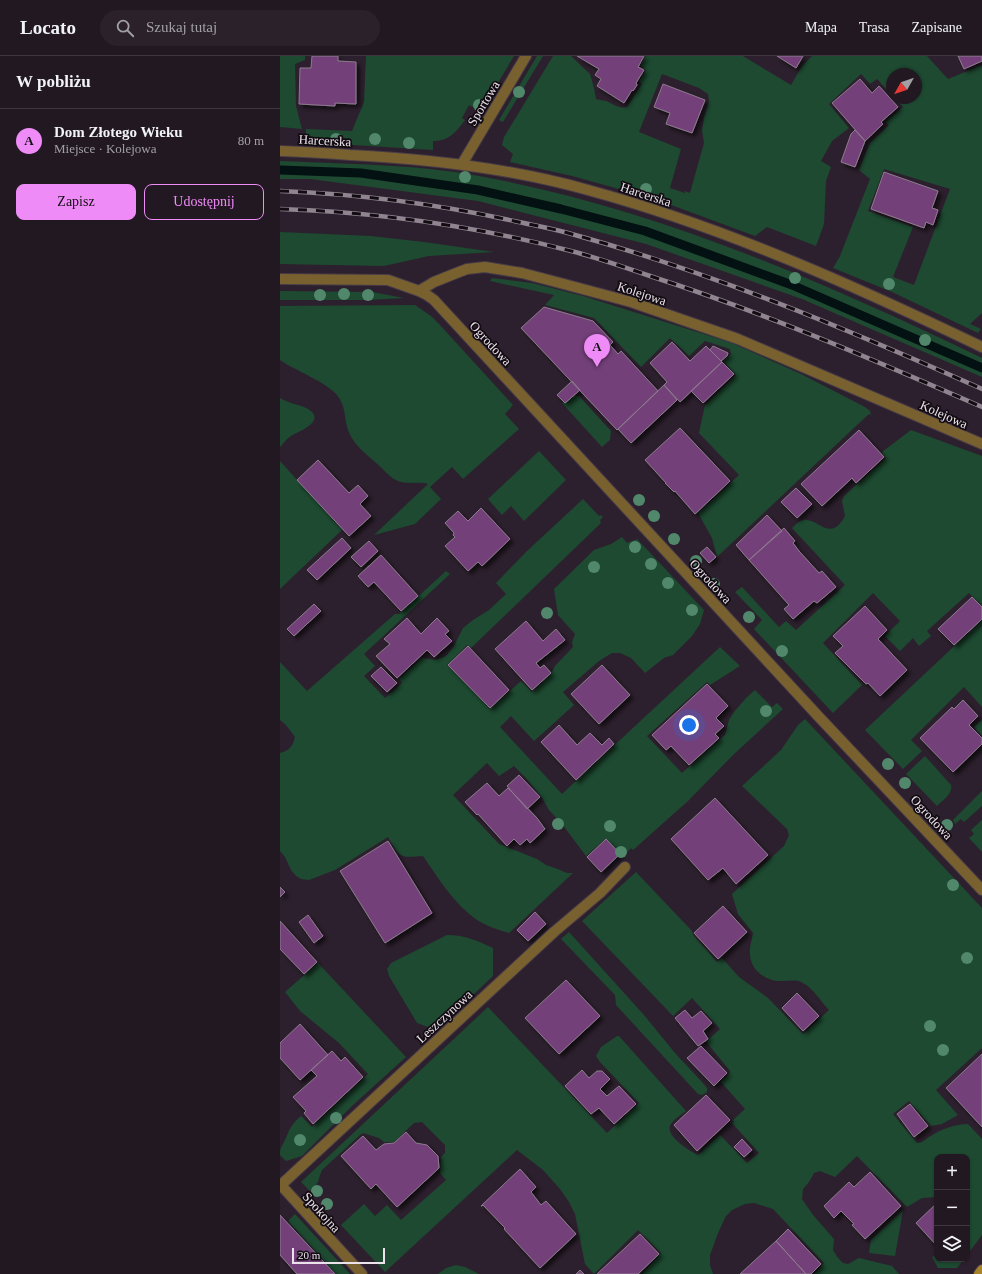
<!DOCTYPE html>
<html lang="pl">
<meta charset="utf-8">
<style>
:root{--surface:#221822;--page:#2a212a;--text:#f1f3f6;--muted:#a2a0a5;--line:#3f3740;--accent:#ef8bf7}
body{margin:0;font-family:"Times New Roman",serif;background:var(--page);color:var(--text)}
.controls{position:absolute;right:12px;bottom:12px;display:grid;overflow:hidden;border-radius:8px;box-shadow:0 1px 3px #0004}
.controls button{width:36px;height:36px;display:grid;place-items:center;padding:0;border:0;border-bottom:1px solid var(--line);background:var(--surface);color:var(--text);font:20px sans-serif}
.compass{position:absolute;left:606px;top:12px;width:36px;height:36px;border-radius:50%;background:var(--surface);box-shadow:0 1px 3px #0004;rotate:230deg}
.scale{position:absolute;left:12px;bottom:10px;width:93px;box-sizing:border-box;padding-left:4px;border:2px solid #ebe2eb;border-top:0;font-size:11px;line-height:14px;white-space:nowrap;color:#ebe2eb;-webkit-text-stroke:3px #120c12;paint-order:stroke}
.you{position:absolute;left:409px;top:669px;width:14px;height:14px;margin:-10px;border:3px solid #fff;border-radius:50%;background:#1a73e8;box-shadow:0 0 0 6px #1a73e833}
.badge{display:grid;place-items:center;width:26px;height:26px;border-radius:50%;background:var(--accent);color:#111;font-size:13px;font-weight:700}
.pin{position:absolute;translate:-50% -33px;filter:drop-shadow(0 1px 2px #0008)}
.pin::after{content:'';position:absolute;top:21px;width:14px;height:12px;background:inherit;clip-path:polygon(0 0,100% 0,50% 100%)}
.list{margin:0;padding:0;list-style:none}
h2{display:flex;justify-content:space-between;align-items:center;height:52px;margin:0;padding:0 16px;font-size:17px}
h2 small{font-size:13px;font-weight:400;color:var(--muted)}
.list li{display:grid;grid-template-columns:26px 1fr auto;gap:12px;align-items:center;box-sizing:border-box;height:64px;padding:0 16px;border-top:1px solid var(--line)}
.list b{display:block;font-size:15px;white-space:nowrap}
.list p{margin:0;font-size:13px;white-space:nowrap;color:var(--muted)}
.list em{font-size:13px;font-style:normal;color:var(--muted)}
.actions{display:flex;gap:8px;padding:12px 16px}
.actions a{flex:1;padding:9px 0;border:1px solid var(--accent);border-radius:8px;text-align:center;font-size:14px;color:var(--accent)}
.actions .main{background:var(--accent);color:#111}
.icon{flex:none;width:22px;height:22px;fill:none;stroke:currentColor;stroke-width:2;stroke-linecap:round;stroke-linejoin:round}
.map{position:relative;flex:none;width:702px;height:1218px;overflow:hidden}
header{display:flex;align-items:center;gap:24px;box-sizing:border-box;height:56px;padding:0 20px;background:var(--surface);border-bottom:1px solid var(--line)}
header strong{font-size:19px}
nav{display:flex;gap:22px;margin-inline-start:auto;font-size:14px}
.search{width:280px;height:36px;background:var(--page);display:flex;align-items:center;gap:10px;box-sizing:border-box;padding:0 14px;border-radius:22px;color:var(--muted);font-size:15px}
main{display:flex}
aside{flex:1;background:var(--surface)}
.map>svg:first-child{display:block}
</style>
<header>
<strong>Locato</strong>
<div class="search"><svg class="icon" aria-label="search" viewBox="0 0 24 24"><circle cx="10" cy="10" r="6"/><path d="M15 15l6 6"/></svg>Szukaj tutaj</div>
<nav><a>Mapa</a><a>Trasa</a><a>Zapisane</a></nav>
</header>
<main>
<aside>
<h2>W pobliżu<small></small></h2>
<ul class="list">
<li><span class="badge">A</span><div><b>Dom Złotego Wieku</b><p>Miejsce · Kolejowa</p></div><em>80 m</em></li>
</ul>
<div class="actions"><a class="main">Zapisz</a><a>Udostępnij</a></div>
</aside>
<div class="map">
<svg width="702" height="1218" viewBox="0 0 702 1218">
<defs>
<filter id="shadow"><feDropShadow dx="3.5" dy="3.5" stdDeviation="2" flood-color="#0009"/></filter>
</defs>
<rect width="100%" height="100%" fill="#2d202e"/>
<path fill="#1d4a31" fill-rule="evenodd" d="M0 0H25V4L15 8 16 50 22 73 0 71Z
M86 0H234L203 52 197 53 189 49 182 62 185 64C176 76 169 85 153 85V94L26 86V73L72 75 84 46Z
M257 0H263L223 66 219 64Z
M273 0H291L310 18 314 32 316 43C319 44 322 44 326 45 334 48 338 53 347 51L362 28 359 25 366 14 360 9 366 0H463L511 29 522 10 532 0H647L668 23 702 9V257L690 268 701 273 698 277 612 236 553 212 560 200 590 123 579 114 590 87 609 69 606 66 623 51 615 42H636V18H612V39L597 23 590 28 581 18 549 48 569 72 552 85 541 105 551 111 546 125 544 168 536 190 487 171 475 180 375 143 292 120 230 106 233 98 222 89 224 81ZM382 18 419 32 428 38 429 46 424 62 422 74 424 87 410 137 405 135V137L390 132 401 93 359 76ZM604 113 670 133 634 229 613 221 633 171 588 155Z
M0 105C65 108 135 108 199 120 375 152 542 225 702 302V321L522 243 366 188 198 145 30 123H0Z
M0 176 91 180 144 186 214 196 149 200 104 210 0 208Z
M212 222 252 227 303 240 452 287 521 318 585 351 590 355 591 359 589 358 576 370 437 501 432 482 418 457 459 419 419 377 425 349 456 319 443 305 451 298 450 293 425 285 409 300 390 282 361 311 314 262 265 249 274 239 210 225Z
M0 235 92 236 124 242 88 244H0Z
M135 249 151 260 159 268 233 349 225 358 239 373 183 423 172 411 150 431 161 443 135 468 94 479 148 428C139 425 128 429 118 425 108 421 103 412 95 406 84 396 73 388 68 374 64 362 66 350 57 339 46 326 16 315 0 304V250Z
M289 340H299L331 375 330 384 322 391 282 347Z
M0 342C9 348 24 349 31 355 44 367 17 376 11 380 6 383 4 387 0 391Z
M631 374 702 400V550L689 537 647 575 651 580 639 590 633 582 620 595 605 580 620 565 593 537 543 587 582 629 553 657 474 573 482 564 455 536 462 531 499 571 506 565 516 574 565 529 512 472C515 469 519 465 523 464 538 461 550 488 565 460L562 445 564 440 606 402 602 396Z
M259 395 286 424 244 465 231 450 222 459 208 443Z
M0 405 62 474 0 533Z
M303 443 319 460 321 459 323 461 320 464 321 467 191 592 187 589 167 609 210 653 241 625 252 636 271 618 275 610 293 591 292 586 295 578 278 559 274 533 314 494 331 488 342 481 347 487 357 483 424 554 420 568 412 580 393 599 384 602 365 617 351 602 340 597H332L319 605 283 636 294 649 254 685 231 660 220 671 282 738 440 591 460 610 430 629 427 626 367 680 402 717 445 679 449 664 454 656 466 642 475 634 492 651 497 647 503 653 453 699 408 745 353 794 351 792 342 801 325 783 306 800 282 768 269 754 261 740 244 720 234 710 219 720 207 707 173 739 219 788 257 803 266 809 275 812 287 817H293L229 877C218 874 207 870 197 864 174 848 159 823 143 800 120 802 120 802 108 781L55 814 29 824 21 823 16 820 11 814 5 801 0 795V697C9 695 13 690 15 681L6 669 0 664V606L27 635 115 558H119L166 515 170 518 84 598 95 610 84 620 105 642 122 627 119 623 142 602 156 604 166 600 174 590 183 572 193 564 209 554 226 538 216 527 247 495Z
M702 564V651L684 631 631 684 642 695 623 713 585 674Z
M525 663 702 852V992L656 1034 678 1059 662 1068 651 1070 629 1045 613 1058 637 1087 642 1086C657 1075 669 1069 688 1068L702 1083V1179L687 1199V1101H657V1141L642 1142 627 1151 577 1100 555 1121 540 1115 534 1117 529 1126 523 1133 522 1143 533 1159 554 1183 553 1194 558 1202 563 1207 568 1208 579 1202 612 1210 619 1218H534L544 1207 493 1153 474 1147 465 1148 452 1154 446 1160 438 1177 430 1199V1209L433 1218H362L381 1197 358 1174 314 1218 305 1208 295 1158 289 1146 280 1133 263 1114 237 1094 105 1216 61 1169 84 1148 95 1160 107 1149 121 1164 166 1124 160 1117 161 1101 165 1097V1089L142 1066 134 1067 114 1086H104L99 1082 83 1077 80 1079 42 1114C37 1125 41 1126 30 1135L21 1126 208 951 327 1077 359 1047 320 1006 316 1000 321 991 337 980H339L406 1055C401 1059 394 1063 391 1068 383 1079 410 1095 418 1099L440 1079 467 1107 479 1097 452 1067 454 1066 453 1064 465 1053 441 1026 449 1018 450 1015 428 988 427 985 440 973 412 942 393 960 302 865 356 816 412 875 413 879 437 906 442 902 459 921 488 942 523 978 549 954C540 945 534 933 523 927 517 923 510 925 502 925 487 926 471 915 470 899 469 891 472 884 473 877L458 858 452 838 504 790 509 779 507 773 462 730 501 694 518 669Z
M702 664V680L694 671Z
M645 700 671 729C673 738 663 744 657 750L626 718Z
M702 735V750L684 766 681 763 675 768 673 764Z
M702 764V796L689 782 694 778 691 774Z
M289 876 364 959 395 997 421 1025 427 1032V1036L422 1039 418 1038 336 949 335 939 281 883Z
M167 879C185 879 198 885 213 892V920L156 974 137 967 109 920 107 913 111 907Z
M38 907 126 1001 72 1050 22 1100 6 1105 0 1099C0 1090 2 1091 5 1084 10 1072 11 1069 21 1060L32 1071 88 1018 59 987 20 955 5 936Z
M623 1154 615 1200 589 1197 591 1184Z
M15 1158 70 1218H56L8 1165Z
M657 1198V1203H684L677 1212H658L652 1201Z
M176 1209 185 1211 199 1218H158L166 1212Z"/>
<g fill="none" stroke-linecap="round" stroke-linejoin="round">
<path stroke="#031112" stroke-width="9" d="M0 114 81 117 198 134 281 153 365 175 512 229 702 312"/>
</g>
<path fill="#734079" stroke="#8c7c8d" filter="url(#shadow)" d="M32 0H58V5L76 6V48L55 47V50L19 48 20 12H31Z
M297 0H364L358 11 364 14 356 27 357 29 353 35 352 34 344 47 317 30 321 23 315 19 319 13Z
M497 0H523L516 12Z
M678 0H702V5L684 13Z
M580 23 592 37 599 30 618 51 601 66 603 68 585 85 552 47Z
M383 28 425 44 412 77 386 68 390 57 374 51Z
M575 74 585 85 575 111 561 106 571 78Z
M604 116 658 135 652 152 658 154 653 169 646 166 644 172 591 153Z
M264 251 313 265 333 286 330 289 338 298 341 295 378 335 337 374 241 272Z
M392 286 410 305 426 290 442 306 400 346 384 329 387 326 370 307Z
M433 290 448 297 447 300 441 305 430 294Z
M442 306 454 318 423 347 411 335Z
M292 325 300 334 285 347 277 339Z
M384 329 397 344 351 387 338 373Z
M400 372 450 425 415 458 395 435 394 436 385 427H386L365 404Z
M579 374 604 401 576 427 572 422 542 450 521 428Z
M38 404 69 437 78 429 88 440 80 448 91 460 69 480 17 424Z
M516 432 532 448 517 462 501 446Z
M201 452 230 483 202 510 198 506 188 515 165 490 175 481 173 479 174 477 165 467 178 455 188 465Z
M487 459 502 475 469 504 456 489Z
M504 472 515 485 513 487 519 495 539 517 542 515 556 531 537 547 534 545 513 563 504 553 509 549 469 504Z
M62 482 71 492 37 524 27 514Z
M89 485 98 495 81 511 71 501Z
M427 491 436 501 429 507 420 497Z
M101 499 138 540 121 555 94 526 88 531 78 520Z
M692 541 702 551V563L674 589 658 573Z
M34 548 41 555 14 580 7 573Z
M585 550 607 574 598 583 627 614 600 640 588 627 586 628 555 597 563 590 553 580Z
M127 562 141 578 157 562 169 575 165 578 172 585 154 601 147 594 117 622 96 600 110 588 104 583Z
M246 565 263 585 276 573 285 584 256 607 260 612 264 609 271 617 252 634 215 593Z
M188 590 229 634 210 652 168 609Z
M322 609 350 639 319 668 291 638Z
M101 611 117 627 107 636 91 620Z
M427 628 448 650 436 662 444 670 435 678 439 682 409 709 391 690 386 694 372 679Z
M683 644 698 660 689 669 702 682V688L673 716 640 682 672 651 674 653Z
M279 669 297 689 310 677 322 689 329 682 334 688 296 724 261 686Z
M239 719 260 741 247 753 227 730Z
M207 727 219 740 228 732 257 762 265 773 250 787 247 783 240 789 234 783 227 790 198 758 197 759 185 746Z
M435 742 488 799 456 828 443 812 428 824 391 783Z
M326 783 340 798 321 816 307 801Z
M108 785 152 857 105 887 60 815Z
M0 831 5 836 0 841Z
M443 850 467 876 438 903 414 877Z
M255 856 266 868 248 885 237 874Z
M28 859 43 880 34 887 19 866Z
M0 865 37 906 24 918 0 893Z
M286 924 320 960 279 998 245 962Z
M517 937 539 960 523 975 502 952Z
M405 954 412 962 421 955 432 967 423 975 428 983 418 990 395 962Z
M20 968 48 999 20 1024 0 1002V987Z
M421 990 447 1017 434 1030 407 1002Z
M52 995 61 1005 65 1001 83 1021 33 1068 24 1057 26 1055 13 1041 37 1020 31 1014Z
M702 998V1071L666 1032Z
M302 1014 309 1022 317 1015H322L330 1023 320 1033 327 1040 339 1030 356 1048 334 1068 319 1052 311 1058 285 1030Z
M426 1039 450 1064 417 1095 394 1069Z
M630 1048 648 1070 634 1081 617 1058Z
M126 1076 136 1087 147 1089 158 1100 159 1112 117 1151 96 1128 91 1133 61 1100 83 1080 96 1094 104 1088 114 1087Z
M462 1083 472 1094 464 1101 454 1091Z
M240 1113 256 1131 251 1136 261 1149 266 1145 296 1178 260 1212 224 1173 225 1172 203 1149 202 1150H201Z
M590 1116 621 1150 585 1183 572 1169 574 1168 561 1155 554 1162 544 1150 569 1126 574 1131Z
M657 1147V1190L636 1167Z
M0 1159 55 1218H17L0 1199Z
M508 1173 541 1208 531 1218H526L496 1185Z
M360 1178 379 1198 358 1218H317Z
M496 1185 526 1218H460Z
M300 1214 304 1218H296Z"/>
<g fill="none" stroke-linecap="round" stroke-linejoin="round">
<defs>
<path id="street" d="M0 95C23 96 47 97 70 99 150 103 230 112 308 134 444 171 575 230 702 291
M182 108 246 0
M0 223 108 224 139 235 147 239 154 244 539 661 702 834
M139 235 154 226 179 216 187 213 205 211 242 217 280 227 351 246 458 283 702 388
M0 1128 82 1218
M1 1129 274 876 320 837 345 811"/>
<path id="secondary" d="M699 1218 702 1214"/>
</defs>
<use href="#street" stroke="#483b48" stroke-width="12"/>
<use href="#secondary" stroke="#483b48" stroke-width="12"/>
<use href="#street" stroke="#78612f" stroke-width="10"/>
<use href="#secondary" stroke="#a78329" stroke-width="10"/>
<defs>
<path id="rail" d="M0 135C79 138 157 148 234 165 252 169 270 172 288 177 431 216 567 273 702 333
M0 153C99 156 199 171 295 196 321 203 347 212 373 221 485 257 594 304 702 351"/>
</defs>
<use href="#rail" stroke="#8f8490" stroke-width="4.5"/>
<use href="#rail" stroke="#120c12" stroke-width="3" stroke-dasharray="9" stroke-linecap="butt"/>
</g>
<g fill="#51886c">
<circle cx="239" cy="36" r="6"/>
<circle cx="199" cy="49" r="6"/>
<circle cx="56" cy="83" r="6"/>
<circle cx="95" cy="83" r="6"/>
<circle cx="129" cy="87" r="6"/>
<circle cx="185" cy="121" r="6"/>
<circle cx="366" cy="133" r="6"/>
<circle cx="515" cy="222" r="6"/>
<circle cx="609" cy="228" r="6"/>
<circle cx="64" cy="238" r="6"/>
<circle cx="40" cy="239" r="6"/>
<circle cx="88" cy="239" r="6"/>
<circle cx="645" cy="284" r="6"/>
<circle cx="359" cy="444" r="6"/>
<circle cx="374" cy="460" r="6"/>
<circle cx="394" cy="483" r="6"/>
<circle cx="355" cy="491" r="6"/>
<circle cx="416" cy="505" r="6"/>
<circle cx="371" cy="508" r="6"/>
<circle cx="314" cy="511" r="6"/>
<circle cx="388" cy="527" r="6"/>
<circle cx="434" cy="528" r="6"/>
<circle cx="412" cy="554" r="6"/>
<circle cx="267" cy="557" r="6"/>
<circle cx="469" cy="561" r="6"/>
<circle cx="502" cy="595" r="6"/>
<circle cx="486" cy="655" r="6"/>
<circle cx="608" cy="708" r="6"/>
<circle cx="625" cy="727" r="6"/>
<circle cx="278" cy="768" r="6"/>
<circle cx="667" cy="769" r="6"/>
<circle cx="330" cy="770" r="6"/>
<circle cx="341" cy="796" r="6"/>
<circle cx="673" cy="829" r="6"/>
<circle cx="687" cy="902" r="6"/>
<circle cx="650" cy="970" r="6"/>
<circle cx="663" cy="994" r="6"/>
<circle cx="56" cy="1062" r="6"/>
<circle cx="20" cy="1084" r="6"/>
<circle cx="37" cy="1135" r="6"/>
<circle cx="47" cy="1148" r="6"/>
</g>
<g text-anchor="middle" stroke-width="3.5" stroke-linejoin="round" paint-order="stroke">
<g font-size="13" fill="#ebe2eb" stroke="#120c12">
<text transform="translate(203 47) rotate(-59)" y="5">Sportowa</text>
<text transform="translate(45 84) rotate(3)" y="5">Harcerska</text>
<text transform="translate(366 138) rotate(18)" y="5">Harcerska</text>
<text transform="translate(362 237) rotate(18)" y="5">Kolejowa</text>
<text transform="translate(211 287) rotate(47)" y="5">Ogrodowa</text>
<text transform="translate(664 358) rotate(24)" y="5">Kolejowa</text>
<text transform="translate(431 525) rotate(47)" y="5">Ogrodowa</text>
<text transform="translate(652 761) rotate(47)" y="5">Ogrodowa</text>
<text transform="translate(164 960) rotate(-43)" y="5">Leszczynowa</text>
<text transform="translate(42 1156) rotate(48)" y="5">Spokojna</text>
</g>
</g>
</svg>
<div class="controls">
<button>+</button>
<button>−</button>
<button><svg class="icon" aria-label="layers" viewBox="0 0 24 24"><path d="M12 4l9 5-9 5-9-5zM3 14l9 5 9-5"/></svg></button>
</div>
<svg class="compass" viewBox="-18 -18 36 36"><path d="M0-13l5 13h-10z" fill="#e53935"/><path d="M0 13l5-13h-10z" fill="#a2a0a5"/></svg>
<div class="scale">20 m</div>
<div class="you"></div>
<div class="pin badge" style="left:317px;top:311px">A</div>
</div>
</main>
